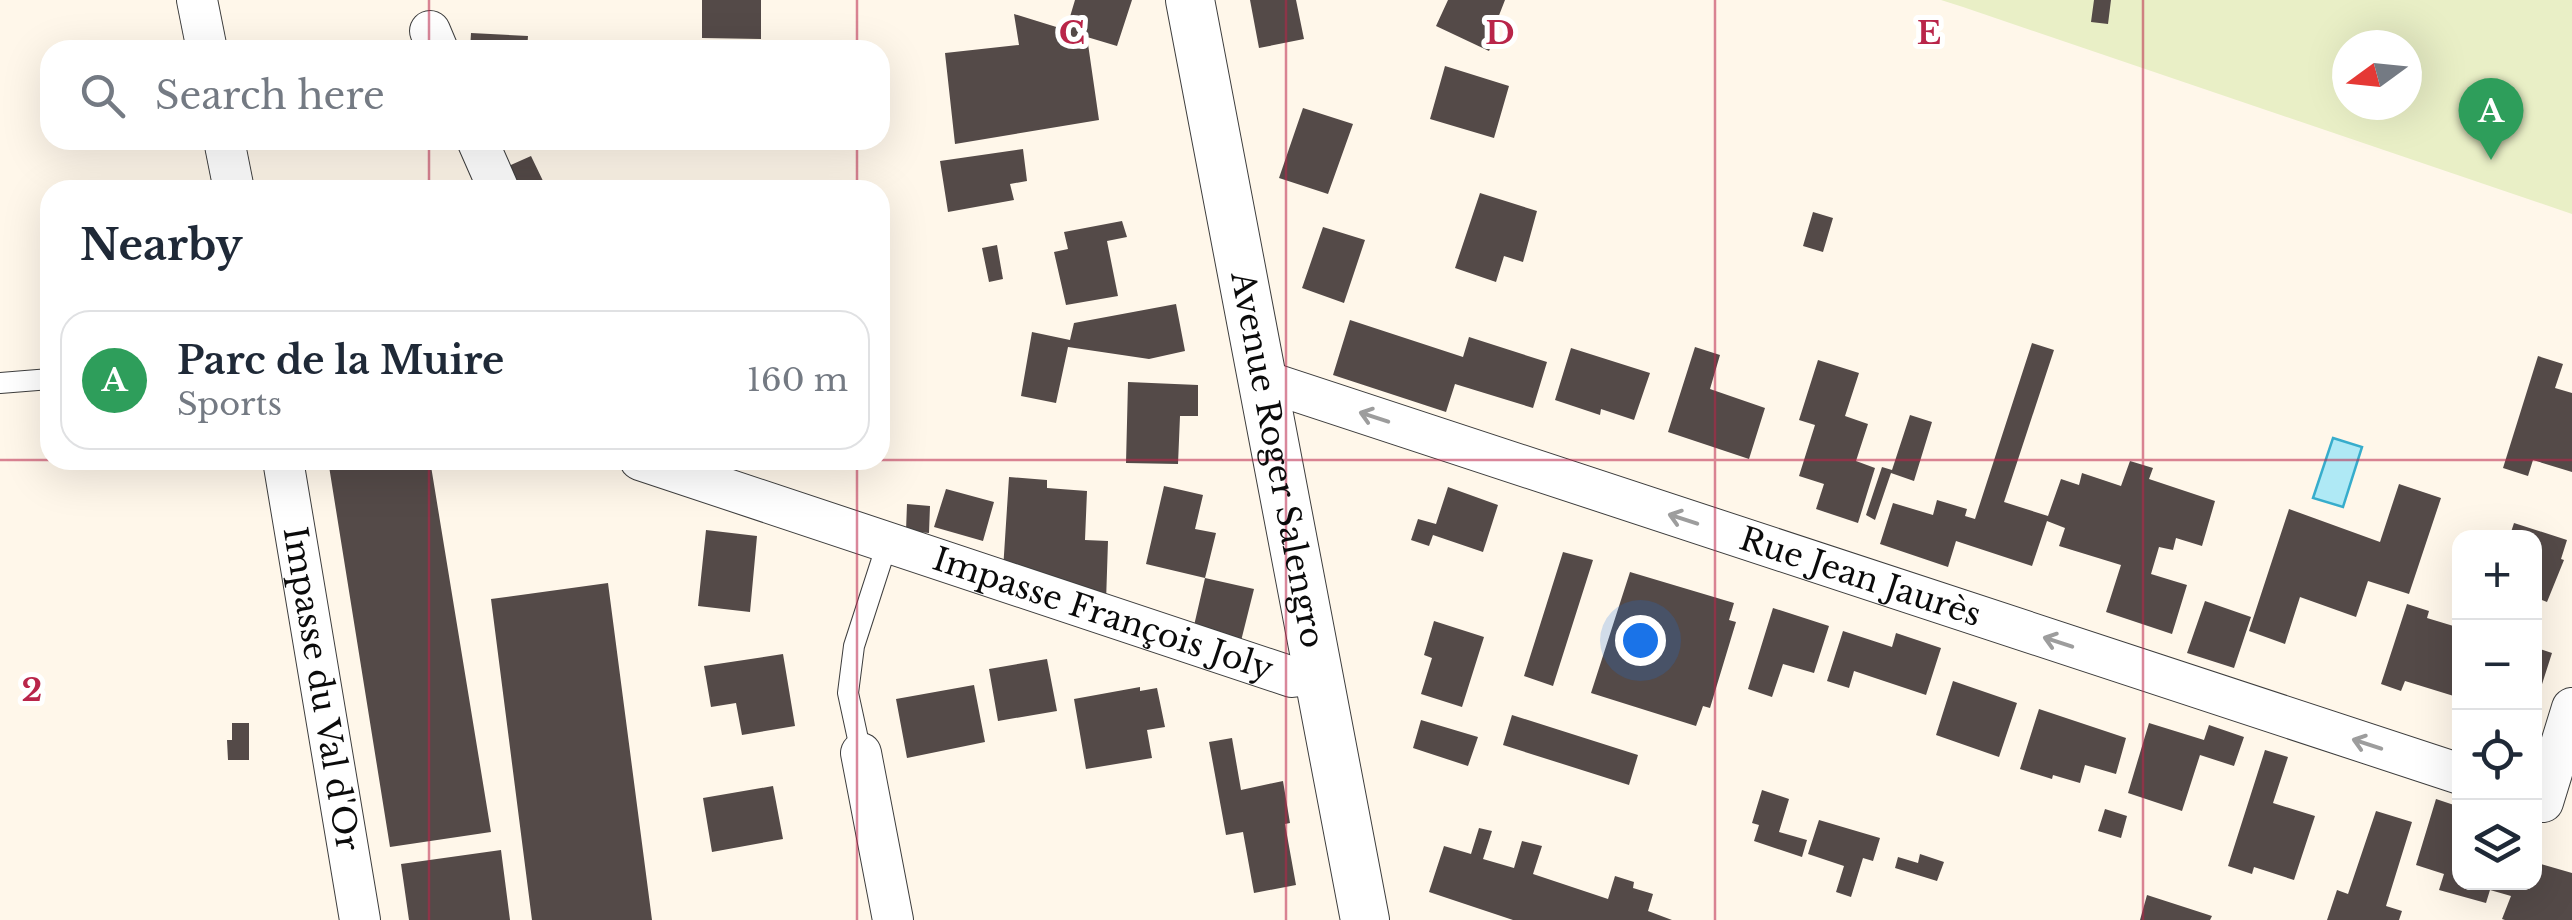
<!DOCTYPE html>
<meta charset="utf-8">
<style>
:root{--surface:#fff;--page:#f2f2f3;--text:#1f2937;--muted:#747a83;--line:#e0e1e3;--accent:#b92549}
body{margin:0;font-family:"Libre Baskerville",serif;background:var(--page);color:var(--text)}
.controls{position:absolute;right:30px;bottom:30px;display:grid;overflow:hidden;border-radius:20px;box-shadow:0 10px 40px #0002}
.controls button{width:90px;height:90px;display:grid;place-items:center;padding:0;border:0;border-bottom:2px solid var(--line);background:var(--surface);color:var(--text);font:50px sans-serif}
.compass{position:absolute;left:2332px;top:30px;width:90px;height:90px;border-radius:50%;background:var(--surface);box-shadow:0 10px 40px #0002;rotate:255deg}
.you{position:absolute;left:1640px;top:640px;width:35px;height:35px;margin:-25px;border:8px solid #fff;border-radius:50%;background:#1a73e8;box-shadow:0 0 0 15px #1a73e833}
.badge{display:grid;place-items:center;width:65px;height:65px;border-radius:50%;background:var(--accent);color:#fff;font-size:32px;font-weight:700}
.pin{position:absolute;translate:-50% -82px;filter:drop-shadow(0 2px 5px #0008)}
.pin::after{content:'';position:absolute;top:52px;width:35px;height:30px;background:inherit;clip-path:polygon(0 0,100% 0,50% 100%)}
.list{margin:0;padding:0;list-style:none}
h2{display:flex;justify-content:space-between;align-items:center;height:130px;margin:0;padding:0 40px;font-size:42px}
h2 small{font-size:32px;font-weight:400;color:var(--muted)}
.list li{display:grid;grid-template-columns:65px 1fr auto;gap:30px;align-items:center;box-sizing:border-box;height:140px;margin:0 20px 20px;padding:0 20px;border:2px solid var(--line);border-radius:30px}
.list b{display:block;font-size:38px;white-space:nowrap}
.list p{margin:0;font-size:32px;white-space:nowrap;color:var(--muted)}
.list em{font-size:32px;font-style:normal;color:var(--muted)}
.icon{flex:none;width:55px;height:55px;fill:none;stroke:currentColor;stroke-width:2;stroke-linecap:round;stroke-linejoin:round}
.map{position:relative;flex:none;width:2572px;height:920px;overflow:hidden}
.search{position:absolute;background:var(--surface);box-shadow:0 10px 40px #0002;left:40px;top:40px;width:850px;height:110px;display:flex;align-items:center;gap:25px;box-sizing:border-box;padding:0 35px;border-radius:30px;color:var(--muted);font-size:38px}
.panel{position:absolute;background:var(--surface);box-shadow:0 10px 40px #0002;left:40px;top:180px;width:850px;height:290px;border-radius:30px}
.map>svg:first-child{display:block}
</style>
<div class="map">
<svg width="2572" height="920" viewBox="0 0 2572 920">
<rect width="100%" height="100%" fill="#fff7ea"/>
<path fill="#e9efc6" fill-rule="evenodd" d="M1941 0H2572V214L1963 7ZM2347 45H2407V105H2347Z"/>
<path fill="#afe9f5" stroke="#37adcc" stroke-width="2.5" d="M2333 438 2362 447 2343 507 2313 498Z"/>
<path fill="#544a48" d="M702 0H761V39L702 38Z
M1075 0H1132L1117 46 1087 37 1099 120 955 144 945 53 1019 45 1014 14 1066 30Z
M1250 0H1296L1304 39 1259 48Z
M1448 0H1505L1498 18 1502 21 1489 51 1436 26Z
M2094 0H2111L2108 24 2091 22Z
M471 33 528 36 527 50H470Z
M1445 66 1509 86 1494 138 1430 119Z
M1303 108 1353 124 1328 194 1279 178Z
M520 140H584V147L520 143Z
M1023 149 1027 181 1010 184 1014 200 948 212 940 161Z
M531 156 544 183 527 190H512L504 168Z
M1480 193 1537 211 1523 262 1504 256 1496 282 1455 268Z
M1813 212 1833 218 1823 252 1803 246Z
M1122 221 1127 237 1107 241 1118 296 1066 305 1054 252 1068 249 1064 232Z
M1323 227 1365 240 1344 303 1302 288Z
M997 245 1003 279 989 282 982 248Z
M1176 304 1185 351 1149 359 1068 347 1056 403 1021 396 1032 332 1070 340 1074 323Z
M1350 320 1463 357 1469 337 1547 362 1533 408 1455 384 1446 412 1333 375Z
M2032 343 2054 350 2004 502 2048 516 2061 479 2079 485 2082 473 2121 486 2130 461 2153 468 2149 479 2215 501 2202 546 2176 538 2173 550 2159 547 2151 574 2187 585 2172 634 2106 612 2121 565 2059 546 2065 528 2047 521 2032 566 1956 541 1948 567 1880 544 1893 503 1933 515 1937 500 1967 509 1965 516 1975 519Z
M1695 347 1720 355 1710 389 1765 408 1749 459 1668 432Z
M1571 348 1650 373 1634 420 1601 409 1600 415 1555 400Z
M2538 356 2563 364 2555 388 2572 393V472L2533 460 2528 476 2503 468Z
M1818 360 1859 373 1845 416 1868 424 1856 461 1875 468 1858 523 1816 509 1824 484 1799 476 1815 425 1799 420Z
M1128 382 1198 385V416H1180L1178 464 1126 463Z
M1910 415 1932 422 1914 481 1891 473 1875 520 1866 515 1882 467 1892 470Z
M328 460H430L491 832 390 847Z
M1009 477 1047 480V488L1087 491 1085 540 1108 541 1106 602 1003 570Z
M2399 484 2441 498 2409 594 2368 581 2356 617 2300 597 2285 644 2249 631 2289 509 2380 542Z
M1164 486 1203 495 1195 529 1216 533 1205 578 1254 589 1240 645 1193 630 1205 578 1146 564Z
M1448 487 1498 505 1483 552 1433 535 1429 546 1411 540 1418 519 1436 524Z
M946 489 994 502 983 541 934 527Z
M907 504 930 506 929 533 906 531Z
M2514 523 2567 540 2561 559 2564 560 2547 602 2534 597V538H2509Z
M706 530 757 536 750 612 698 606Z
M1563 552 1593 560 1553 686 1524 676Z
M1630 572 1734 603 1729 620 1736 622 1710 708 1703 706 1696 726 1591 693Z
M608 583 652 920H532L491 599Z
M2205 601 2251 617 2234 668 2187 653Z
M2407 604 2429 611 2427 618 2460 628 2457 697 2405 681 2401 691 2381 684Z
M1773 608 1829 626 1814 673 1783 664 1772 697 1748 689Z
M1434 621 1484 637 1462 707 1421 694 1432 658 1424 655Z
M1843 631 1892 647 1896 633 1941 648 1926 695 1854 671 1849 688 1827 681Z
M2534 647 2552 653 2537 700 2534 699Z
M783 654 795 726 742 735 736 703 711 707 704 666Z
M1047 659 1057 711 998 721 989 669Z
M1953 681 2017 703 1999 757 1936 735Z
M974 685 985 742 907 758 896 699Z
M1140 687V691L1157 688 1165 727 1147 730 1152 758 1086 769 1074 699Z
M2039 709 2126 738 2116 774 2085 765 2080 783 2053 775 2052 779 2020 769Z
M1512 715 1638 755 1629 785 1503 745Z
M1421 720 1478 737 1468 766 1413 748Z
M232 723H249V760H228L227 740H232Z
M2149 723 2204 740 2209 725 2244 737 2234 766 2200 755 2182 811 2128 793Z
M1232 738 1241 790 1283 781 1290 823 1285 824 1296 885 1254 893 1243 832 1226 835 1209 742Z
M2265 750 2288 757 2273 803 2315 816 2294 880 2254 867 2252 874 2228 866Z
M773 786 783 839 712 852 703 798Z
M1762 790 1789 799 1779 832 1807 840 1802 857 1754 841 1759 825 1752 823Z
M2436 799 2460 807 2457 838H2460V882H2534V862L2572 873V920H2505L2502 919 2511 896 2490 890 2486 903 2439 890 2444 874 2416 865Z
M2105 809 2127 816 2121 838 2098 831Z
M2376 811 2412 822 2386 906 2402 911 2399 920H2327L2337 890 2348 894Z
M1819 820 1880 838 1873 861 1863 858 1851 897 1836 892 1844 866 1808 854Z
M1479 828 1492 831 1483 859 1514 868 1522 841 1542 846 1533 874 1608 899 1615 876 1634 882 1633 888 1653 894 1648 911 1672 920H1513L1429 892 1444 846 1471 854Z
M501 850 510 920H409L401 864Z
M1920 854 1944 862 1937 881 1895 868 1898 857 1918 863Z
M2147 895 2212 916 2210 920H2140Z"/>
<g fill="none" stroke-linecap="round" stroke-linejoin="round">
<defs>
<path id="service" d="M0 383 50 379
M861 753 848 693 854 646 887 544"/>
<g id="minor">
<path d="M197 0 207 50"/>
<path d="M430 31 438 50"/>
<path d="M224 140 234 190"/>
<path d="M477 140 499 190"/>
<path id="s1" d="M1262 380 2460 774"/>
<path id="s2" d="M283 460 360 920"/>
<path id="s3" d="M640 460 1292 677 1318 674"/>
<path d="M861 753 893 920"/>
<path d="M2543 802 2572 708"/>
</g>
<g id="tertiary">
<path id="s4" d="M1190 0 1365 920"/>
</g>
</defs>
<use href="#service" stroke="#3e3e3e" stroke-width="22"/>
<use href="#minor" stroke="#3e3e3e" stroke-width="42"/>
<use href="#tertiary" stroke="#3e3e3e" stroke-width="50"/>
<use href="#service" stroke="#fff" stroke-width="20"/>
<use href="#minor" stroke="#fff" stroke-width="40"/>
<use href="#tertiary" stroke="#fff" stroke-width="48"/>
</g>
<defs><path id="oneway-shaft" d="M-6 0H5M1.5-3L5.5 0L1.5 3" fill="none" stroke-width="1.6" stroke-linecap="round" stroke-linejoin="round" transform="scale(2.5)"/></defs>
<g stroke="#9d9d9d">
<use href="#oneway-shaft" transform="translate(1374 417) rotate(-162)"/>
<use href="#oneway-shaft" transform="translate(1683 519) rotate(-162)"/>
<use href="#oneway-shaft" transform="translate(2058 642) rotate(-162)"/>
<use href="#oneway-shaft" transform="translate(2367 744) rotate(-162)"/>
</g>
<path fill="none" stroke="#b92549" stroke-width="2.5" stroke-opacity="0.55" d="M429 0V50M857 0V50M1286 0V920M1715 0V920M2143 0V920M429 140V190M857 140V190M0 460H50M50 460H880M429 460V920M857 460V920M880 460H2572"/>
<g text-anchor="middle" stroke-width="10" stroke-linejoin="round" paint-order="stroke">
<g font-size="32" fill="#0b0b0b" stroke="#fff">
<text dy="11" stroke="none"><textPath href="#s4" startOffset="468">Avenue Roger Salengro</textPath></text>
<text dy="11" stroke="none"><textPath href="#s1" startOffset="630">Rue Jean Jaurès</textPath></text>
<text dy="11" stroke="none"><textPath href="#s3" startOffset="488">Impasse François Joly</textPath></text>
<text dy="11" stroke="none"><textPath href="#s2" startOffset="232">Impasse du Val d'Or</textPath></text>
</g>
</g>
<g font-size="32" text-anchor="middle" font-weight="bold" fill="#b92549" stroke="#fff" stroke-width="10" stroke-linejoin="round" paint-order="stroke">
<text x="1072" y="44">C</text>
<text x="1500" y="44">D</text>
<text x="1929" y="44">E</text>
<text x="32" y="701">2</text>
</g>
</svg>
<div class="controls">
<button>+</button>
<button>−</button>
<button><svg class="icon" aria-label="locate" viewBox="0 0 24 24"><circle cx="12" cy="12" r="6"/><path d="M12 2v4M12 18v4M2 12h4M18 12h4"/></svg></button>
<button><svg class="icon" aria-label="layers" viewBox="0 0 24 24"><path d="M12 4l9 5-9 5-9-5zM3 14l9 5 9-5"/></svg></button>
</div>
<svg class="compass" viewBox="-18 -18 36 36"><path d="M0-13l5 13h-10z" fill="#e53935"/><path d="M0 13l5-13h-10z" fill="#747a83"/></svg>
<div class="you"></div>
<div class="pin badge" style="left:2491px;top:160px;background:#2e9e5b">A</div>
<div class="search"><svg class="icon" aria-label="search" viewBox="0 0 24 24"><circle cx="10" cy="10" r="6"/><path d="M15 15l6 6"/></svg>Search here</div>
<section class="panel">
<h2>Nearby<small></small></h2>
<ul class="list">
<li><span class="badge" style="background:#2e9e5b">A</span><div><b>Parc de la Muire</b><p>Sports</p></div><em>160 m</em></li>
</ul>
</section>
</div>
